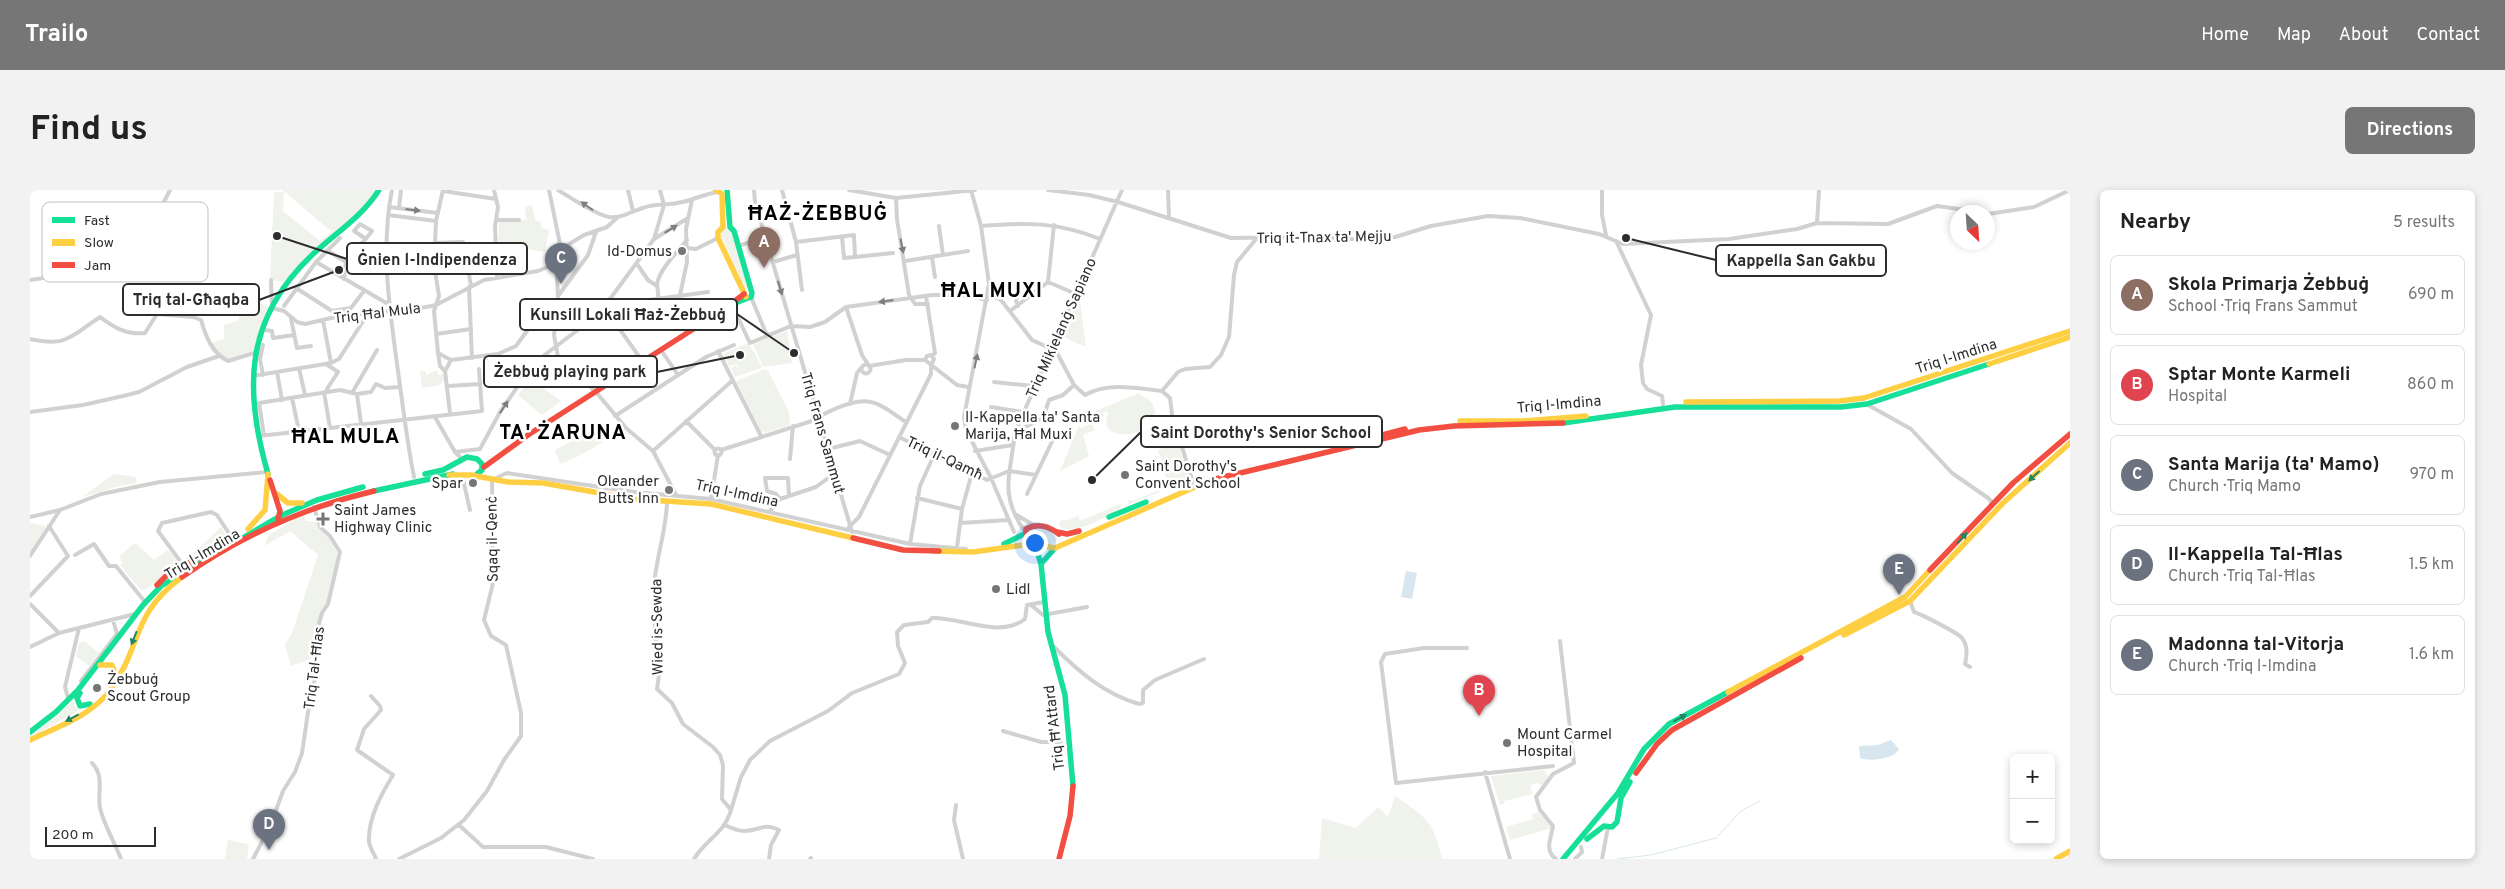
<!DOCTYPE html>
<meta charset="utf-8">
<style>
:root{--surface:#fff;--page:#f2f2f2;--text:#222;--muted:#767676;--line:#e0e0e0;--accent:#767676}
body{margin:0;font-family:Overpass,sans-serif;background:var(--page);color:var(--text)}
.controls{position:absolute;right:15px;bottom:15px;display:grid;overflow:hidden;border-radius:8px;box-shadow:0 2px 8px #0003}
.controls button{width:45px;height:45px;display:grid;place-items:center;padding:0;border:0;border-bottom:1px solid var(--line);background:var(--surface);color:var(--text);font:25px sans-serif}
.compass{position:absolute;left:1920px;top:15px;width:45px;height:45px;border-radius:50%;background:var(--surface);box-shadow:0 2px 8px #0003;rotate:155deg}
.scale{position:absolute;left:15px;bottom:12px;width:111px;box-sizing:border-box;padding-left:5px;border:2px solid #2c2c2c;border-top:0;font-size:14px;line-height:18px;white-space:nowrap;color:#2c2c2c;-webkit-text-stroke:4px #fff;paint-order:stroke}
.you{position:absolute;left:1004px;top:352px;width:18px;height:18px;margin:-12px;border:4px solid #fff;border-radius:50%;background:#1a73e8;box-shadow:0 0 0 8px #1a73e833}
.badge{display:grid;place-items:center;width:32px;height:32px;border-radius:50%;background:var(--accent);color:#fff;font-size:16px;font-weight:700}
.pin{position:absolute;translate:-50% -41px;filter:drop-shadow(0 1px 2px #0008)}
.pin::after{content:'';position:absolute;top:26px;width:18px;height:15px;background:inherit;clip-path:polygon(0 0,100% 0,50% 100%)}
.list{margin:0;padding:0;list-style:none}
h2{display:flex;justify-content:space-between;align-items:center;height:65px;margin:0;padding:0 20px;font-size:21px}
h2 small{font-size:16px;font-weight:400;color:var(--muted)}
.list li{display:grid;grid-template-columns:32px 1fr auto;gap:15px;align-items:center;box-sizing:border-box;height:80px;margin:0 10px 10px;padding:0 10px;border:1px solid var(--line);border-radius:8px}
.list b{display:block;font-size:19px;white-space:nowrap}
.list p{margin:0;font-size:16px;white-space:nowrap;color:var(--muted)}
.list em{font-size:16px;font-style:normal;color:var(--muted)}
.map{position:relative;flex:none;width:2040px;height:669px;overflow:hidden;border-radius:8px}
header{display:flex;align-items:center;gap:30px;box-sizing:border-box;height:70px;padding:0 25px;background:var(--accent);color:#fff}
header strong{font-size:24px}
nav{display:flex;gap:28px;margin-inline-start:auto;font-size:18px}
.intro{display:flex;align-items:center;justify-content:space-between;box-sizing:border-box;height:120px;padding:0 30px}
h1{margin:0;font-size:35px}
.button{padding:12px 22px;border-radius:8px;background:var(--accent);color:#fff;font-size:18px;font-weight:700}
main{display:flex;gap:30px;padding:0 30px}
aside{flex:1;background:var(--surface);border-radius:8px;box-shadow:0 2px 8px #0003}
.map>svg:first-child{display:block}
</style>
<header>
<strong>Trailo</strong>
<nav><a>Home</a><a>Map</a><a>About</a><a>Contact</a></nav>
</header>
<div class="intro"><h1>Find us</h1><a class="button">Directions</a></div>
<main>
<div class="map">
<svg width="2040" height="669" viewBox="0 0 2040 669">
<rect width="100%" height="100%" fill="#fff"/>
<path fill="#f0f3eb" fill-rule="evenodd" d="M253 0H346C323 37 279 57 254 92L240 90 244 2H253ZM254 2H255L302 42 290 51 253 21Z
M502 15 505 30 511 32V38L519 40 515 62 484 57 480 74H474L475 85 471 84 468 61 469 31 496 30 495 17Z
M696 37 702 40 719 98 715 99 691 46 690 42Z
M218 109 238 116 224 161 197 169 190 165 182 155 183 152 194 149V135L209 130V122H216Z
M1048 109 1050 111 1056 157 1031 146Z
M757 141 762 173 733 177 723 154Z
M718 153 727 167 732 178 705 187 701 178 706 175 711 182 707 174 699 176 693 164Z
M517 177 522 183 512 197 531 211 512 225 488 205 501 187 505 192Z
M735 179 738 181 759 222 760 235 735 243 731 241 706 191Z
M407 180 408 185 414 184 415 189 410 195 392 198 390 181H395L396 185Z
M1109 203C1113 208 1120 208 1123 215 1136 242 1078 256 1076 232 1076 229 1078 225 1078 221L1073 223 1074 226 1051 235 1049 228Z
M1062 233 1065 240 1053 245 1059 266 1030 281 1049 235 1050 238Z
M567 238 574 247 571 249 573 252 549 266 530 274 525 260Z
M1148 252 1160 289 1098 315V310L1103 311 1134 298 1138 294 1133 279 1144 274 1142 269 1133 273 1128 260Z
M84 284 106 287 107 293 85 297 52 307Z
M1092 313 1091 318C1075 328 1050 343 1031 338L1029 335 1031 330H1038L1048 326 1050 331Z
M273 324 276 331 286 332 288 339 301 350 308 365 283 468 261 476 255 455 262 443 288 365 260 341 235 356 238 346Z
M0 333 15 336 16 339 0 362Z
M191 337 197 347 196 349 154 371 153 370 168 359Z
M1006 337 1018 339 1027 345V351L1021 355 1001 350 998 341Z
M105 353 124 370 138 360 149 373 148 376 115 400H111L90 375 93 373 89 366Z
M54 451 69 463 59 476 46 466 49 453Z
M43 510 45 517 50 520 0 547V545L28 525Z
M1514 580 1519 588 1512 596 1509 593 1500 595 1503 604 1474 611V614L1470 615 1461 586Z
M1365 606C1397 628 1403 630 1412 669H1289L1292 628 1326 638 1348 617 1358 627Z
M1508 622 1522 638 1480 650 1476 637 1503 629 1502 624Z
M198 650 219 654 217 669H195Z"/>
<path fill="#d8e7ef" d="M1376 381 1387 383 1382 409 1371 407Z
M1861 550 1869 559C1865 569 1839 572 1830 568L1829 556 1848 555Z"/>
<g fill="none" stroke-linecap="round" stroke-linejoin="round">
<path stroke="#d8e7ef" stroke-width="1" d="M1587 669 1621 665 1686 648 1711 621 1730 611"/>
<path stroke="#d1d1d1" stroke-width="4" d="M362 0C350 60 360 122 368 181 373 217 377 252 384 287
M413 0 406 31 405 53V81L409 106 404 121 408 163 421 170 415 181 420 223
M464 0 468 17 465 37 467 87
M519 0 531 59 526 73 528 106 524 145 528 167 566 202 596 238 623 261 646 305
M528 0C541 8 566 25 579 27 593 29 607 18 620 16 629 14 638 15 647 13 662 11 673 4 688 2
M598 0 603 21
M724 0 725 12 822 342
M752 0 766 52 772 100
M819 0 866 8 945 0
M941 0 951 36 959 94 934 227 936 240 961 288 984 342
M1018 0 1059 5 1088 12 1201 48 1282 47 1322 49 1365 47 1401 36 1458 26 1490 28 1569 44 1593 54 1699 49 1767 39 1787 33 1858 34 1907 16 1950 22
M1138 0 1139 28
M1572 0V25L1576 45
M413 1 466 9
M866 8 867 29 879 105 885 114H898
M359 17 408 23
M369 18 371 0
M1958 24 2004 17 2040 0
M358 25 406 31
M467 30H489
M1787 33 1789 0
M909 36 913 65
M951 36C996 32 1028 32 1070 49
M812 47 814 68 825 67
M624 49 634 15 630 0
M1586 51 1621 125 1611 175 1613 193 1617 199 1632 206 1633 214
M766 52 824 45 825 67 863 63
M405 53 433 52 441 96
M708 56 736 47
M657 58 666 59 688 48
M531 59 554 45 577 37 588 27
M298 61 316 72
M326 62 357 80
M902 67 905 87
M875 71 938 61
M286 72 358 114
M743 72 767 65
M607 74 618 90 627 96
M314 89C315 85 314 78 316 73 319 65 336 50 342 41L330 34 324 41 336 49
M0 90 53 82 74 73 95 74 114 51 140 0
M241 90 242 118 254 121 267 132 275 134 310 126 391 118 406 115 454 90 508 81 526 73
M1018 92 1024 35
M439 97 442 168
M266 98 302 121 321 118 334 101
M650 105 657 72 656 39 662 10
M958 105 971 110 1002 150 1026 161 1044 195 1055 205C1077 192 1107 198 1132 201
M528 106 558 65 566 42
M896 106 905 163 902 166
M721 107 736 143 739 145
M628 109C629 103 627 99 627 94 629 80 648 61 657 50
M702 115 720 153 761 136 780 137 795 132 816 117 902 105H933L957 110
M254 116 286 72 310 48
M988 116 986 111 988 104
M816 117 832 165 839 176
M576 120 613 172
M577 120H591L612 111 678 102
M980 121 1018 92 1046 104
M261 129 267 158 281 156
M293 130 301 173
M234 140 242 141 243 148 264 145
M406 144 441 139
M0 149C37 157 40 147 70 127 84 137 95 145 115 143L127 124 163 127 171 130C176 147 182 163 198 171L227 162
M631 160 648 185
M688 161 731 246
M408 163 410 176 415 181
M421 170 468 164 486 156 510 123 526 120
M895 170 897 166 901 165 904 169 902 173
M296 174 308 182 297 199
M831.5 179a4.5 4.5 0 1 1 9 0a4.5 4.5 0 1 1-9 0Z
M839 176 876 170H895L927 195 938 197
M269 178 275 205
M247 182 252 210
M233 185 230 169 233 155
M223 186 301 173 309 169 337 125
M964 192 1004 196
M418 196 450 194
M1132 201 1148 182 1155 179 1180 177 1191 165 1199 147 1204 85 1207 72 1227 48
M1132 201 1140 208 1144 240 1153 260 1163 293
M294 202 300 238
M322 203 347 160
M327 204 331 234
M262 208 269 241
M820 214 827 183 831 178
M1838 215 1881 239 1922 283 1958 308 1961 311V315
M961 217 993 222
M0 222 53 215 93 206 109 202 157 177 189 166
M585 226 676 167 704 155
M405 227 425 262 431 268
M656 231 685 260
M985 242 1013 228 1019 210 1033 205 1044 195
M234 245 229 213 310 200 327 204 341 202 346 194 355 198 370 197
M229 246 452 221 449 179
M869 247 957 290 979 281 1006 285
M684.5 262a3.5 3.5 0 1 1 7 0a3.5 3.5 0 1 1-7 0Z
M798 259 830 251 860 265
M691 260 785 230C797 221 826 208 841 212 853 214 866 226 876 232
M623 261 703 190
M945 261 983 255
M425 262 450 259 470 222 504 173 569 124 624 49 658 28
M760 269 763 236
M432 285 440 320
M468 287 477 283 604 302 681 309 880 354 936 359
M997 304 1027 241
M887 308 932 319
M681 309 688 265
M750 309 746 304 737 301 735 288H758L759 305
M637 311C637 336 628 361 625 387 622 416 626 456 629 485L627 499 642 513 653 534 683 557 690 565 693 575 692 609 701 620C694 644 676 649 664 669
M739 322 750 309 786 297 805 283
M985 324 1002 334
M0 327 30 320
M930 333 979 330
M819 337 829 327 901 184V174
M995 342C968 303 981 284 985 242L1092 0
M880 354 890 296 904 265
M927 357 932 319 942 283
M45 365 64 354 79 376H86L115 412
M0 366 30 320 71 304 130 292 237 282
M153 375 128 341 132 333 181 322 187 325 202 348
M0 406 38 366 19 336
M1880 411 1884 422C1891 424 1928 443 1932 448 1938 456 1937 464 1935 474L1940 477
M0 414 29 443
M1001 415 1013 425 1057 417
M1023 456C1048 481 1074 504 1109 514L1113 513V500L1125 490 1174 469
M0 457 29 443 105 424
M1437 458H1394L1355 464 1351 472 1366 593 1523 576
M51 491 87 444 83 430
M341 506 350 516 351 520 334 539 327 560 363 585C352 603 338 628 339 651 339 657 344 663 346 669
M38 508 35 497 49 438
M973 541 1011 552H1031
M62 573C75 586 67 603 70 618 74 635 85 653 91 669
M1455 582 1480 669
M926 615 924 630 933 669
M701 620 711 587 720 570 740 551 798 521 822 503 869 484 875 473 868 456 867 442 874 435 898 432 902 428C931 427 969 449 995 429L997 415 1014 412
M429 635 453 657H516L563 669
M695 635C701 638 707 641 714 641 730 641 733 632 749 640L741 655 739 669
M223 669 241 634 253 601 265 582 272 563 280 508 286 485 285 447 292 423 298 414 310 362 300 346 290 337 284 317
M369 669 411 648 434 630 457 601 474 570 491 546V523L476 455 461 446 454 430 463 393 462 290
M780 669 781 668
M1526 669C1514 660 1521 649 1523 636L1510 620 1506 607 1523 584 1544 573 1530 451
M1545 669 1552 662 1551 657
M1572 669 1578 637"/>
<path stroke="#16e098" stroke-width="5.5" d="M697 0 700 37 704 41 722 103 721 107 708 112
M1533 233 1645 217H1811L1837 214 1959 174
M238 284C214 201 214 130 281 66 304 44 331 28 349 0
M395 284 413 280 437 267 447 269 452 274V280L447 284
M344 301 423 284
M1079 327 1116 312
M974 354 994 344
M1005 355 1011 374 1018 442 1035 505 1043 596
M1011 374 1025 358
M50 503 47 508 50 516 60 514
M0 542 26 522 48 500 113 415 131 396 250 326 287 310 333 297
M1557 649 1574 636 1582 637 1587 632 1591 608 1600 592
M1533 669 1588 603 1614 559 1639 534 1698 502"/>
<path stroke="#ffcf43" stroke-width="5.5" d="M686 0 692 4 693 37 688 42V48L716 107
M1959 174 2040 147
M1656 212 1809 211 1834 208 2040 141
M1430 231H1494L1556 226
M419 285H441L478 292 513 293 604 309 681 314 823 348
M247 304 258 313H272
M218 339 235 320 238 284
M905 361 943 362 1001 354 1025 358 1181 290
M1814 445 1880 411 1973 313 2040 253
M70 475H82L87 487
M1698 502 1875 407 1900 380
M0 550C27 537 63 525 81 499 112 456 101 424 152 387
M2026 669 2040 661"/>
<path stroke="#f24e42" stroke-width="5.5" d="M1315 255 1375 239
M454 277 498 245 693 120 714 104
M240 290 250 321 248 330
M1181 290 1389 240 1424 236 1533 233
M1027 342 1037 344 1049 341
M823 348 873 360 909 361
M996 348V339C1007 333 1019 336 1029 344
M1900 380 1983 293 2040 244
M152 387C209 347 276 317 344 301
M127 395 136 386 176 363
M1606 583 1627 554 1642 540 1771 468
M1029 669 1040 626 1043 596"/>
</g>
<defs><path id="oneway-solid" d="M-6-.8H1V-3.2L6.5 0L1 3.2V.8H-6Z" transform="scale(1.25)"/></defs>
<g fill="#7e7e7e">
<use href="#oneway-solid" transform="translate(557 16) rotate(-145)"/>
<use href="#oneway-solid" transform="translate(383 20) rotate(7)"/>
<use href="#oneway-solid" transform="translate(641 39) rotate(-31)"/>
<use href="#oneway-solid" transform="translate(872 56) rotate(78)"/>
<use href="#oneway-solid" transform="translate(750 98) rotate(74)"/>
<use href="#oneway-solid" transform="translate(856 111) rotate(172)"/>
<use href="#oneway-solid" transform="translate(946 171) rotate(-78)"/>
<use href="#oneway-solid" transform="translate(474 217) rotate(-57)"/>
</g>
<g fill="#218662">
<use href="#oneway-solid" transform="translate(2004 286) rotate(138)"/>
<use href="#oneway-solid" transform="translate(1932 348) rotate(-48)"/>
<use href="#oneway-solid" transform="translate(104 448) rotate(112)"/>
<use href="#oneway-solid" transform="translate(42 528) rotate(152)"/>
<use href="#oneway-solid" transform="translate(1650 528) rotate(-28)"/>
</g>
<g fill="#767676" stroke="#fff" stroke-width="2">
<circle cx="652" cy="61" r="5"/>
<circle cx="925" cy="236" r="5"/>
<circle cx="1095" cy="285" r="5"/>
<circle cx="443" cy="293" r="5"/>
<circle cx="639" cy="300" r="5"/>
<path d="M290.5 321.5h5v5h5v5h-5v5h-5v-5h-5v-5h5z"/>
<circle cx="966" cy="399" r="5"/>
<circle cx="67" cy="498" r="5"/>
<circle cx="1477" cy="553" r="5"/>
</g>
<g text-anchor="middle" stroke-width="5" stroke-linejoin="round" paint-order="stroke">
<g font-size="15" fill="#2c2c2c" stroke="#fff">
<text transform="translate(1294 47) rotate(-1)" y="5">Triq it-Tnax ta' Mejju</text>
<text transform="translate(347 123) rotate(-7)" y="5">Triq Ħal Mula</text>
<text transform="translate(1031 138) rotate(-66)" y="5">Triq Mikielanġ Sapiano</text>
<text transform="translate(1926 166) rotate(-18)" y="5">Triq l-Imdina</text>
<text transform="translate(1529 214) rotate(-5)" y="5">Triq l-Imdina</text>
<text transform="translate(793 243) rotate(74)" y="5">Triq Frans Sammut</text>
<text transform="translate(915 268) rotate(25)" y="5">Triq il-Qamħ</text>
<text transform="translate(707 303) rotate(12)" y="5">Triq l-Imdina</text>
<text transform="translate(462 349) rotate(-91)" y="5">Sqaq il-Qenċ</text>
<text transform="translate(172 364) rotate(-31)" y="5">Triq l-Imdina</text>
<text transform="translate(627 437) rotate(-91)" y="5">Wied is-Sewda</text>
<text transform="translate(284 478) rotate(-83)" y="5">Triq Tal-Ħlas</text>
<text transform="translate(1024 538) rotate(-97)" y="5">Triq Ħ'Attard</text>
</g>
<g font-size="15" fill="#2c2c2c" stroke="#fff" text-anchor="start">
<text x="642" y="66" text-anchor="end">Id-Domus</text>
<text x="935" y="232">Il-Kappella ta' Santa<tspan x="935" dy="17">Marija, Ħal Muxi</tspan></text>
<text x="1105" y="281">Saint Dorothy's<tspan x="1105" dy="17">Convent School</tspan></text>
<text x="629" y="296" text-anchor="end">Oleander<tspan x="629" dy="17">Butts Inn</tspan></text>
<text x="433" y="298" text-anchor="end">Spar</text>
<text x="304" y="325">Saint James<tspan x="304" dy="17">Highway Clinic</tspan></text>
<text x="976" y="404">Lidl</text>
<text x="77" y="494">Żebbuġ<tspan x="77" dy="17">Scout Group</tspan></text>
<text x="1487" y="549">Mount Carmel<tspan x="1487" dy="17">Hospital</tspan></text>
</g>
<g font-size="20" font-weight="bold" letter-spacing="1" fill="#000" stroke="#fff">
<text x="788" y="30">ĦAŻ-ŻEBBUĠ</text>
<text x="962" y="107">ĦAL MUXI</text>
<text x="533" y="249">TA' ŻARUNA</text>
<text x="316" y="253">ĦAL MULA</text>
</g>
</g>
<rect x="12" y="12" width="166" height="80" rx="8" fill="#fff" stroke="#c0c0c0" stroke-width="1"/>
<rect x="22" y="27" width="23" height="6" fill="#16e098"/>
<rect x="22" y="49" width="23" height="7" fill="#ffcf43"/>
<rect x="22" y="72" width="23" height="6" fill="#f24e42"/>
<g font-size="14" fill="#2c2c2c">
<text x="54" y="35">Fast</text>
<text x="54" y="57">Slow</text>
<text x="54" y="80">Jam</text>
</g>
<path fill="none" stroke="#2c2c2c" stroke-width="2" d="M247 46L317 69M1596 48L1686 70M309 80L229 110M764 163L707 124M710 165L627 182M1062 290L1111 242"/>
<g fill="#2c2c2c" stroke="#fff" stroke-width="2">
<circle cx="247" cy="46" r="5"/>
<circle cx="1596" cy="48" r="5"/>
<circle cx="309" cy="80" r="5"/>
<circle cx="764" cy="163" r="5"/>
<circle cx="710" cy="165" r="5"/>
<circle cx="1062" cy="290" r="5"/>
</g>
<g fill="#fff" stroke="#2c2c2c" stroke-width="2">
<rect x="317" y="53" width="180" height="31" rx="5"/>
<rect x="1686" y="55" width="170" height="31" rx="5"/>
<rect x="93" y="94" width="136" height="31" rx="5"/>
<rect x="490" y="109" width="217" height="31" rx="5"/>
<rect x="454" y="166" width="173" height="31" rx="5"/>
<rect x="1111" y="226" width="241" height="31" rx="5"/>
</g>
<g font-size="16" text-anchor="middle" font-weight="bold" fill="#2c2c2c">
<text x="407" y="75">Ġnien l-Indipendenza</text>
<text x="1771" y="76">Kappella San Gakbu</text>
<text x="161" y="115">Triq tal-Għaqba</text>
<text x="598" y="130">Kunsill Lokali Ħaż-Żebbuġ</text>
<text x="540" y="187">Żebbuġ playing park</text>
<text x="1231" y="248">Saint Dorothy's Senior School</text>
</g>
</svg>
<div class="controls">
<button>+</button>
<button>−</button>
</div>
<svg class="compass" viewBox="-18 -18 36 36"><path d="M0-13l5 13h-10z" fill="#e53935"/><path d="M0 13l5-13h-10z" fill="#767676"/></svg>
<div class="scale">200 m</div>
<div class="you"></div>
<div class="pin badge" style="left:734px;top:78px;background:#8d6e63">A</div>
<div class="pin badge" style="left:1449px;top:526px;background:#e0444e">B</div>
<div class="pin badge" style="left:531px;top:94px;background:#6b7280">C</div>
<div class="pin badge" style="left:239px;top:660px;background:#6b7280">D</div>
<div class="pin badge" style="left:1869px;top:405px;background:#6b7280">E</div>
</div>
<aside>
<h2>Nearby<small>5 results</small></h2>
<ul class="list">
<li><span class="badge" style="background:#8d6e63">A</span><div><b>Skola Primarja Żebbuġ</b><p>School · Triq Frans Sammut</p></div><em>690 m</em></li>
<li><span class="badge" style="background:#e0444e">B</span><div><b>Sptar Monte Karmeli</b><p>Hospital</p></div><em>860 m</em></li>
<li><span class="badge" style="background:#6b7280">C</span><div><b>Santa Marija (ta' Mamo)</b><p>Church · Triq Mamo</p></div><em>970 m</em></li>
<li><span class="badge" style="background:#6b7280">D</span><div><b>Il-Kappella Tal-Ħlas</b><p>Church · Triq Tal-Ħlas</p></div><em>1.5 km</em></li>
<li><span class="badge" style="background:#6b7280">E</span><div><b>Madonna tal-Vitorja</b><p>Church · Triq l-Imdina</p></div><em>1.6 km</em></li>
</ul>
</aside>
</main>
